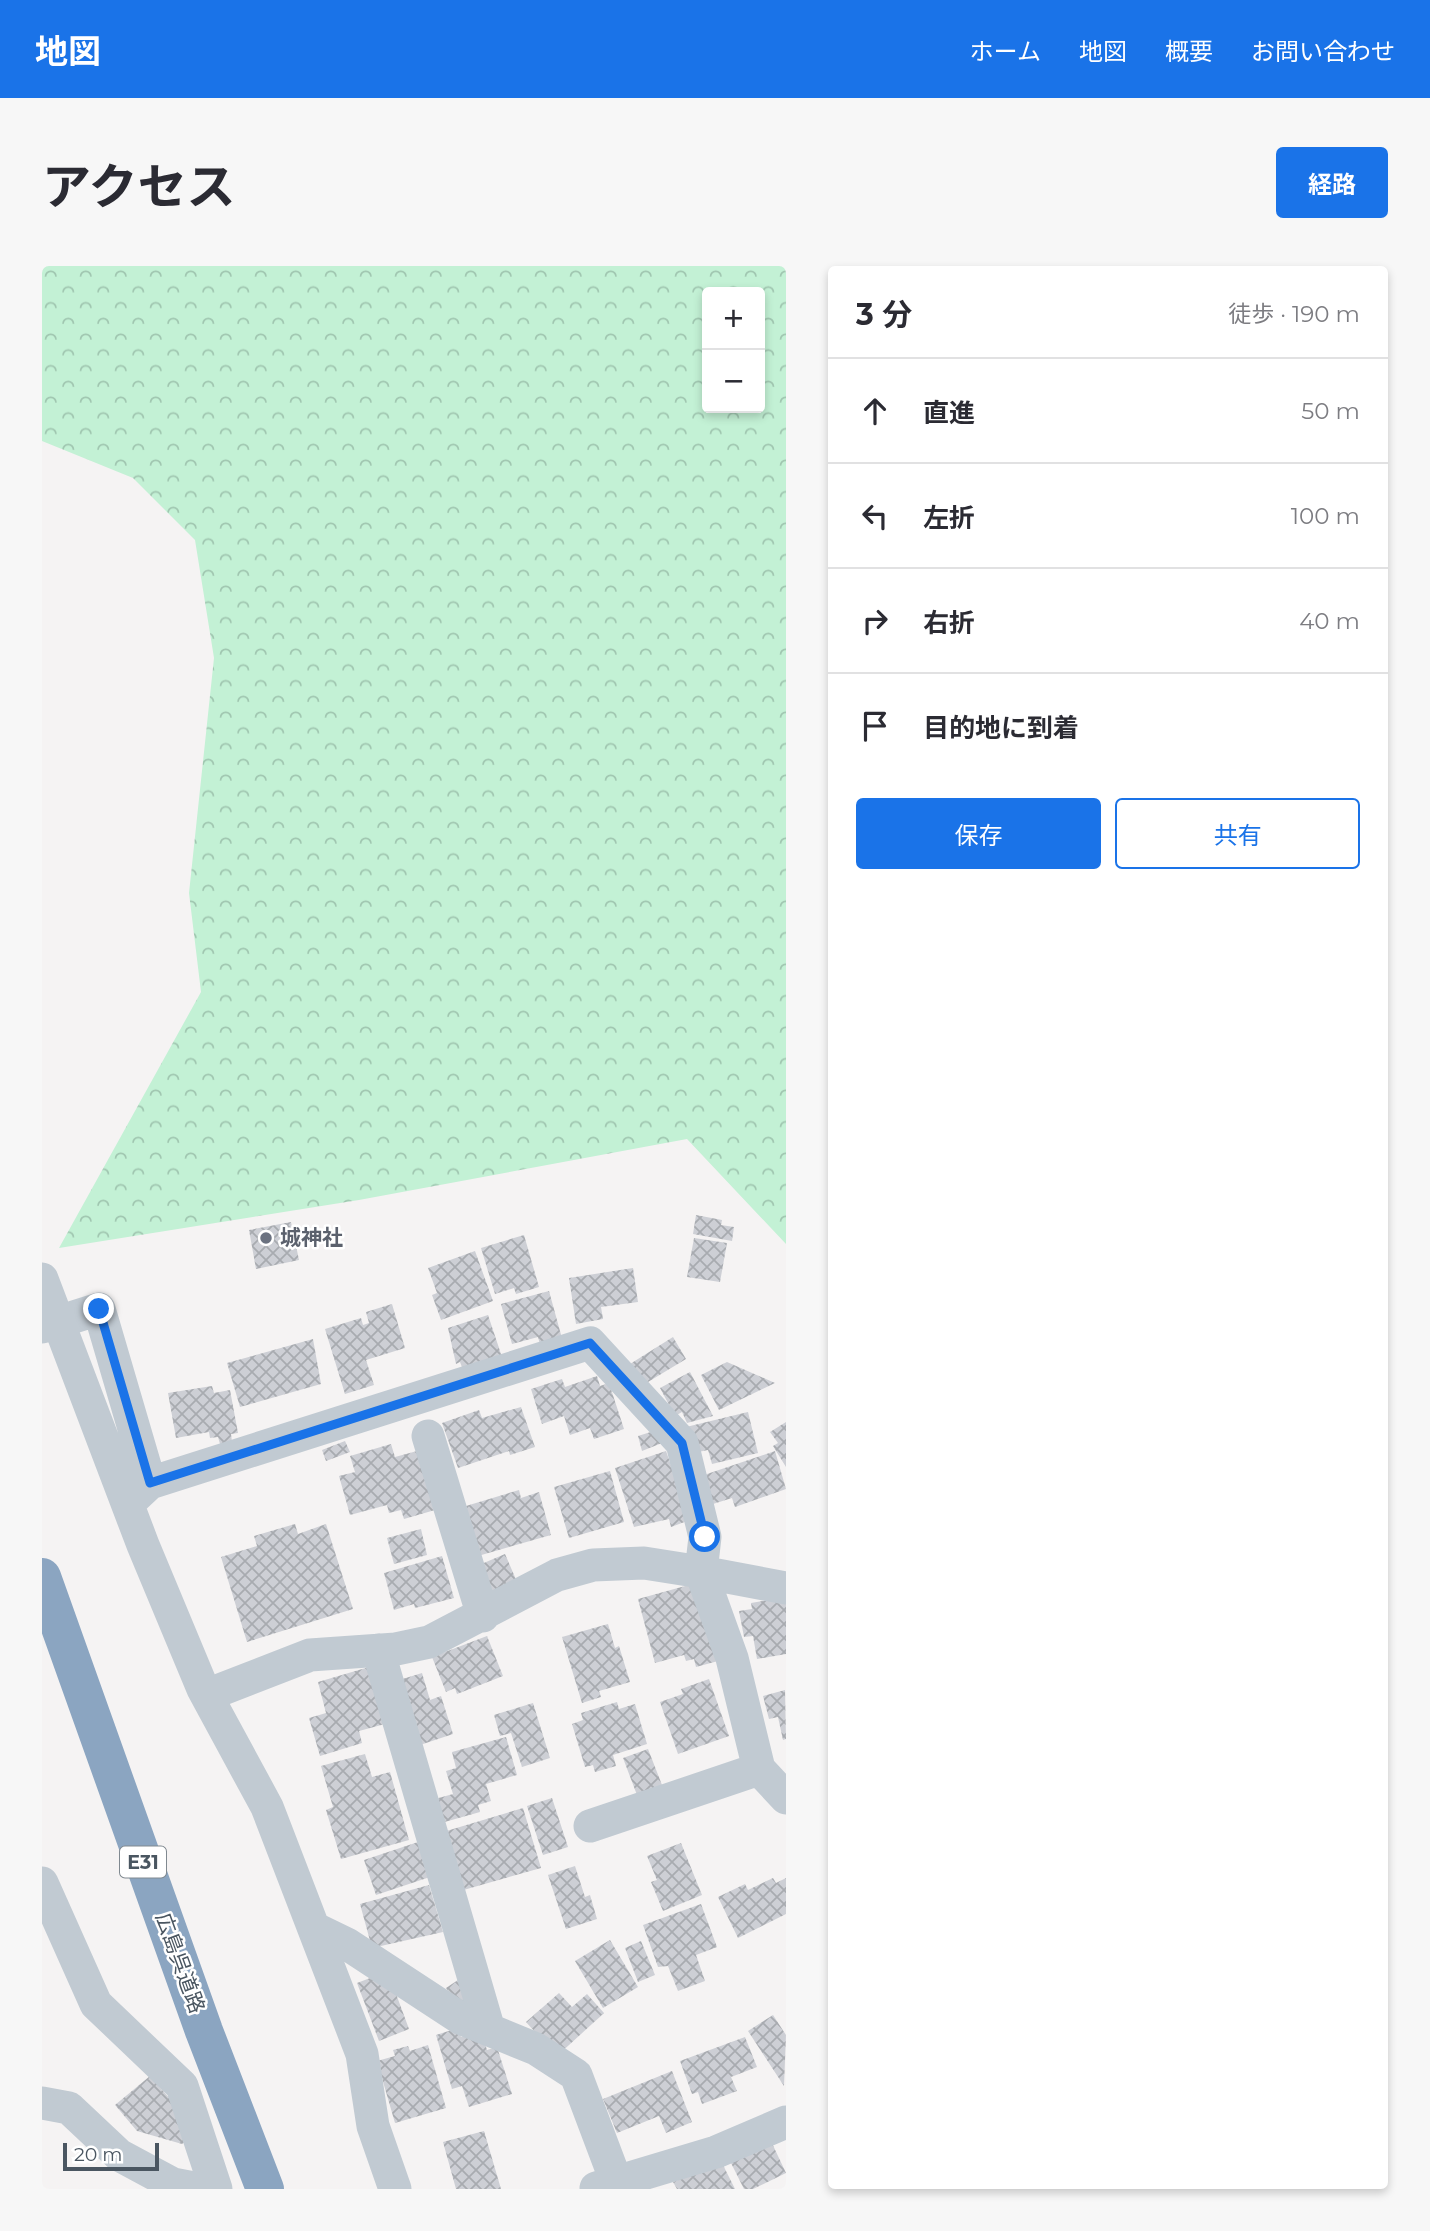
<!DOCTYPE html>
<html lang="ja">
<meta charset="utf-8">
<style>
:root{--surface:#fff;--page:#f7f7f7;--text:#2b2b33;--muted:#7c7c81;--line:#e1e1e2;--accent:#1a73e8}
body{margin:0;font-family:Montserrat,"Noto Sans JP",sans-serif;background:var(--page);color:var(--text)}
.controls{position:absolute;right:21px;top:21px;display:grid;overflow:hidden;border-radius:7px;box-shadow:0 4px 10px #0003}
.controls button{width:63px;height:63px;display:grid;place-items:center;padding:0;border:0;border-bottom:2px solid var(--line);background:var(--surface);color:var(--text);font:35px sans-serif}
.scale{position:absolute;left:21px;bottom:18px;width:96px;box-sizing:border-box;padding-left:7px;border:4px solid #4a5661;border-top:0;font-size:19px;line-height:24px;white-space:nowrap;color:#4a5661;-webkit-text-stroke:5px #fff;paint-order:stroke}
.stop{position:absolute;width:21px;height:21px;margin:-16px;border:5px solid #1a73e8;border-radius:50%;background:#fff}
.stop.end{background:#1a73e8;border-color:#fff;box-shadow:0 2px 7px #0008}
.list{margin:0;padding:0;list-style:none}
h2{display:flex;justify-content:space-between;align-items:center;height:91px;margin:0;padding:0 28px;font-size:30px}
h2 small{font-size:23px;font-weight:400;color:var(--muted)}
.list li{display:grid;grid-template-columns:46px 1fr auto;gap:21px;align-items:center;box-sizing:border-box;height:105px;padding:0 28px;border-top:2px solid var(--line)}
.list b{display:block;font-size:26px;white-space:nowrap}
.list em{font-size:23px;font-style:normal;color:var(--muted)}
.actions{display:flex;gap:14px;padding:21px 28px}
.actions a{flex:1;padding:16px 0;border:2px solid var(--accent);border-radius:7px;text-align:center;font-size:24px;color:var(--accent)}
.actions .main{background:var(--accent);color:#fff}
.icon{flex:none;width:38px;height:38px;fill:none;stroke:currentColor;stroke-width:2;stroke-linecap:round;stroke-linejoin:round}
.map{position:relative;flex:none;width:744px;height:1923px;overflow:hidden;border-radius:7px}
header{display:flex;align-items:center;gap:42px;box-sizing:border-box;height:98px;padding:0 35px;background:var(--accent);color:#fff}
header strong{font-size:33px}
nav{display:flex;gap:38px;margin-inline-start:auto;font-size:24px}
.intro{display:flex;align-items:center;justify-content:space-between;box-sizing:border-box;height:168px;padding:0 42px}
h1{margin:0;font-size:49px}
.button{padding:18px 32px;border-radius:7px;background:var(--accent);color:#fff;font-size:24px;font-weight:700}
main{display:flex;gap:42px;padding:0 42px}
aside{flex:1;background:var(--surface);border-radius:7px;box-shadow:0 4px 10px #0003}
.map>svg:first-child{display:block}
</style>
<header>
<strong>地図</strong>
<nav><a>ホーム</a><a>地図</a><a>概要</a><a>お問い合わせ</a></nav>
</header>
<div class="intro"><h1>アクセス</h1><a class="button">経路</a></div>
<main>
<div class="map">
<svg width="744" height="1923" viewBox="0 0 744 1923">
<defs>
<pattern id="forest-crowns" width="20" height="18" patternUnits="userSpaceOnUse" patternTransform="scale(1.75)"><rect width="20" height="18" fill="#c3f1d5"/><path d="M2 6a3 3 0 1 1 6 0M12 15a3 3 0 1 1 6 0" fill="none" stroke="#a0c6b0"/></pattern>
<pattern id="building-cross-hatch" width="8" height="8" patternUnits="userSpaceOnUse" patternTransform="scale(1.75)"><rect width="8" height="8" fill="#cdcfd5"/><path d="M0 0l8 8M0 8l8-8" fill="none" stroke="#a8abb0"/></pattern>
</defs>
<rect width="100%" height="100%" fill="#f5f3f3"/>
<path fill="url(#forest-crowns)" fill-rule="evenodd" d="M0 0H744V978L645 873 317 934 17 982 159 726 147 627 172 392 153 274 91 212 0 175ZM665 26H718V142H665Z"/>
<path fill="url(#building-cross-hatch)" d="M654 949 680 954 679 959 692 961 690 975 651 968Z
M249 956 257 994 214 1003 207 964Z
M482 969 497 1021 474 1028 472 1022 453 1028 439 982Z
M652 972 685 977 678 1016 645 1011Z
M433 985 451 1035 399 1054 390 1029 395 1027 386 1002Z
M591 1002 596 1036 559 1041 561 1053 534 1058 527 1012Z
M507 1025 521 1076 499 1082 496 1071 470 1078 459 1038Z
M350 1038 363 1082 324 1094 332 1119 303 1128 283 1063 319 1052 321 1059 327 1057 324 1046Z
M446 1049 460 1091 421 1104 418 1096 414 1098 406 1062Z
M631 1071 644 1093 601 1119 588 1098Z
M271 1073 279 1118 198 1141 185 1097Z
M685 1096 733 1117 677 1144 659 1109Z
M648 1106 671 1150 645 1157 640 1146 633 1150 618 1122Z
M555 1110 558 1120 567 1117 582 1163 552 1173 548 1162 528 1169 522 1150 500 1158 489 1123 520 1113 523 1121Z
M170 1120 172 1127 188 1124 196 1167 189 1168 190 1176 178 1178 176 1171 168 1172 167 1166 134 1172 126 1127Z
M479 1141 493 1181 468 1189 467 1185 416 1202 400 1157 437 1144 440 1152Z
M706 1146 716 1187 670 1198 666 1184 651 1187 644 1161Z
M744 1156V1201L731 1180 736 1177 728 1166Z
M615 1164 620 1177 600 1185 596 1170Z
M303 1175 308 1186 284 1195 280 1184Z
M349 1178 353 1191 375 1185 393 1244 362 1253 359 1244 347 1247 345 1239 308 1249 297 1210 313 1206 308 1190Z
M624 1185 648 1254 629 1261 627 1253 592 1261 573 1202Z
M733 1185 744 1223 693 1241 690 1232 671 1238 662 1209Z
M568 1205 582 1256 527 1272 512 1221Z
M477 1224 479 1232 497 1226 509 1269 429 1292 414 1243Z
M253 1258 256 1268 284 1258 311 1343 205 1376 179 1291 215 1280 212 1270Z
M379 1263 385 1289 352 1298 345 1272Z
M463 1288 476 1318 449 1329 437 1299Z
M400 1290 412 1332 373 1342 372 1338 352 1344 342 1307Z
M654 1317 676 1395 654 1401 652 1393 644 1395 642 1389 613 1397 596 1333Z
M744 1331V1388L715 1393 711 1370 702 1371 697 1345 710 1343 709 1337Z
M566 1358 573 1382 577 1380 588 1416 557 1425 559 1431 540 1437 520 1371Z
M445 1370 461 1410 415 1428 413 1422 404 1426 390 1391Z
M327 1401 343 1458 317 1465 320 1477 278 1490 267 1452 284 1447 276 1416Z
M380 1407 388 1434 399 1430 411 1468 375 1480 354 1415Z
M667 1413 687 1470 636 1488 618 1436 641 1428 639 1423Z
M743 1424 744 1473 741 1474 736 1451 727 1453 721 1430Z
M575 1436 577 1443 593 1438 605 1478 571 1489 574 1500 553 1506 551 1499 543 1501 530 1458 541 1454 539 1447Z
M491 1437 508 1492 480 1501 469 1467 458 1470 452 1449Z
M464 1471 475 1509 444 1518 449 1535 436 1539 438 1546 399 1557 393 1533 411 1528 404 1505 414 1502 410 1486Z
M606 1483 620 1519 595 1529 581 1492Z
M323 1488 330 1511 348 1506 367 1574 299 1593 284 1544 291 1541 279 1500Z
M510 1532 526 1581 501 1589 485 1540Z
M481 1542 499 1602 418 1625 401 1566Z
M379 1575 391 1610 334 1629 322 1594Z
M639 1577 660 1629 621 1645 609 1616 615 1614 605 1590Z
M533 1600 543 1631 548 1629 555 1653 524 1663 506 1609Z
M731 1612 734 1617 744 1612V1648L696 1672 676 1631 703 1618 706 1624Z
M387 1619 401 1666 330 1682 318 1638Z
M659 1638 675 1681 654 1689 663 1715 636 1725 626 1700 616 1701 601 1659Z
M568 1674 596 1721 561 1742 533 1695Z
M599 1675 613 1709 596 1716 583 1682Z
M336 1709 341 1721 350 1717 367 1763 337 1775 315 1717Z
M416 1714 429 1735 417 1742 404 1722Z
M517 1727 530 1741 545 1728 562 1747 515 1790 484 1756Z
M731 1749 744 1769 742 1820 706 1765Z
M416 1762 419 1771 439 1765 445 1784 455 1781 470 1828 427 1841 420 1820 410 1823 394 1769Z
M703 1771 715 1801 689 1811 695 1825 660 1838 656 1826 650 1828 638 1795Z
M386 1779 404 1842 353 1857 335 1795 353 1790 351 1784 366 1780 368 1785Z
M630 1805 650 1856 624 1867 617 1850 575 1867 561 1833Z
M108 1810 143 1850 148 1872 140 1878 95 1865 73 1839Z
M442 1865 459 1923H414L401 1876Z
M728 1873 744 1907 711 1923H702L687 1893Z
M680 1897 693 1923H635L631 1916Z"/>
<g fill="none" stroke-linecap="round" stroke-linejoin="round">
<path stroke="#c1cad2" stroke-width="33" d="M0 1013 101 1279 161 1423 225 1541 320 1788 331 1860 353 1923
M0 1061 57 1043 108 1217 92 1232
M386 1170 441 1350
M108 1217 548 1077 640 1177 663 1271 659 1306 602 1297 551 1299 515 1309 387 1376 354 1383 268 1389 165 1429
M659 1306 690 1392 717 1503 744 1532
M659 1306 744 1322
M336 1384 447 1764
M548 1560 717 1503
M0 1617 54 1738 140 1820 174 1923
M272 1662 305 1678 418 1752 494 1783 534 1809 577 1923
M0 1837 27 1842 77 1889 131 1918 157 1923
M554 1922 674 1886 744 1856"/>
<path stroke="#8ba5c1" stroke-width="38" d="M0 1311 162 1765 223 1923"/>
</g>
<g fill="none" stroke-linecap="round" stroke-linejoin="round">
<path stroke="#1a73e8" stroke-width="9" d="M57 1043 108 1217 548 1077 640 1177 663 1271"/>
</g>
<circle fill="#6b7280" stroke="#fff" stroke-width="2.5" cx="224" cy="972" r="7"/>
<g text-anchor="middle" stroke-width="5" stroke-linejoin="round" paint-order="stroke">
<rect fill="#fff" stroke="#808990" stroke-width="2" x="78" y="1580.5" width="46" height="31" rx="5"/>
<g font-size="19" font-weight="bold" fill="#4a5661">
<text x="101" y="1603">E31</text>
</g>
<g font-size="21" font-weight="bold" fill="#5b616d" stroke="#fff" text-anchor="start">
<text x="238" y="979">城神社</text>
</g>
<g font-size="21" fill="#4a5661" stroke="#fff">
<text transform="translate(138 1697) rotate(70)" y="7">広島呉道路</text>
</g>
</g>
</svg>
<div class="controls">
<button>+</button>
<button>−</button>
</div>
<div class="scale">20 m</div>
<div class="stop" style="left:663px;top:1271px"></div>
<div class="stop end" style="left:57px;top:1043px"></div>
</div>
<aside>
<h2>3 分<small>徒歩 · 190 m</small></h2>
<ul class="list">
<li><svg class="icon" aria-label="ahead" viewBox="0 0 24 24"><path d="M12 20V5M6 11l6-6 6 6"/></svg><div><b>直進</b></div><em>50 m</em></li>
<li><svg class="icon" aria-label="left" viewBox="0 0 24 24"><path d="M17 20v-9H6M10 6l-5 5 5 5"/></svg><div><b>左折</b></div><em>100 m</em></li>
<li><svg class="icon" aria-label="right" viewBox="0 0 24 24"><path d="M7 20v-9h11M14 6l5 5-5 5"/></svg><div><b>右折</b></div><em>40 m</em></li>
<li><svg class="icon" aria-label="arrive" viewBox="0 0 24 24"><path d="M6 21V4h12l-3 4 3 4H6"/></svg><div><b>目的地に到着</b></div></li>
</ul>
<div class="actions"><a class="main">保存</a><a>共有</a></div>
</aside>
</main>
